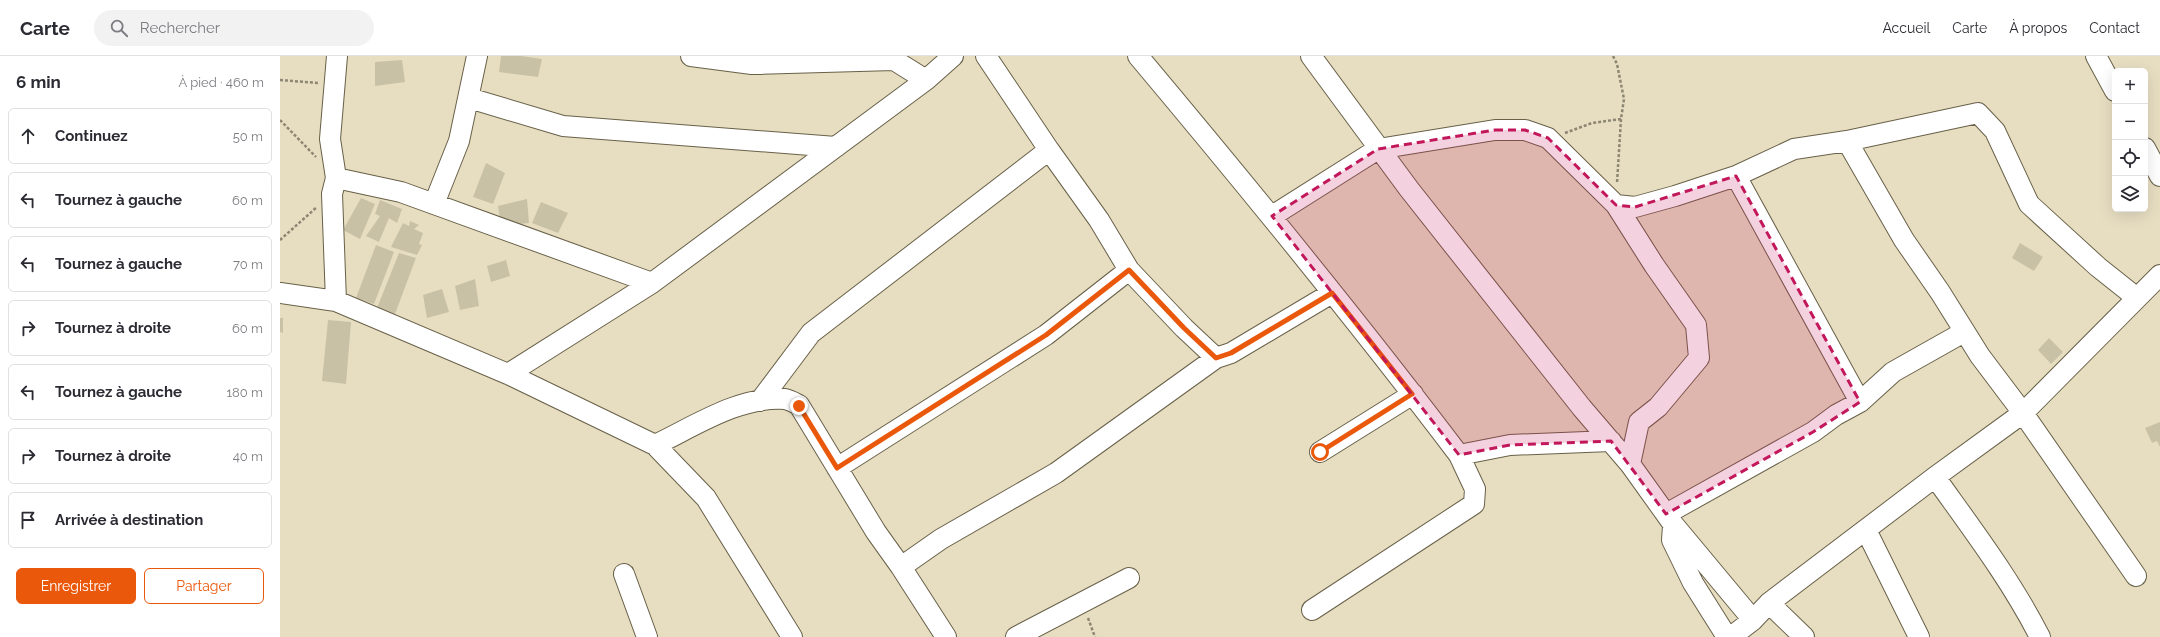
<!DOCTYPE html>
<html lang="fr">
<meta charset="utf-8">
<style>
:root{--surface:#fff;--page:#f2f2f3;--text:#2b2b33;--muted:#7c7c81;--line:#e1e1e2;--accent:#ea580c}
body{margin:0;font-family:Raleway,sans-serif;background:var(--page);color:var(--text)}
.controls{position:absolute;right:12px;top:12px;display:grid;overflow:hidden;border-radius:6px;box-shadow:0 4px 16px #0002}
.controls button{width:36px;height:36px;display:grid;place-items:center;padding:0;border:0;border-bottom:1px solid var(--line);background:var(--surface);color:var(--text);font:20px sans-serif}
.stop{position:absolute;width:12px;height:12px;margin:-9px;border:3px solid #ea580c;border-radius:50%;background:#fff}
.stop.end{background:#ea580c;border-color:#fff;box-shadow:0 1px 4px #0008}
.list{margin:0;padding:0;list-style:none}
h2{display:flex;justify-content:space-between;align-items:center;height:52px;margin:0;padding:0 16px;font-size:17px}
h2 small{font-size:13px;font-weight:400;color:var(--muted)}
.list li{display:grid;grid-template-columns:26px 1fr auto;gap:12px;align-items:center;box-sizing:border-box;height:56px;margin:0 8px 8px;padding:0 8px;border:1px solid var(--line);border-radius:6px}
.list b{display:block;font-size:15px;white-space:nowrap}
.list em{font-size:13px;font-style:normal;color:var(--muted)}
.actions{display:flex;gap:8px;padding:12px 16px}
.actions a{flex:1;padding:9px 0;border:1px solid var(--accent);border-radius:6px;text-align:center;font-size:14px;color:var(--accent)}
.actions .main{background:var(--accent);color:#fff}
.icon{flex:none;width:22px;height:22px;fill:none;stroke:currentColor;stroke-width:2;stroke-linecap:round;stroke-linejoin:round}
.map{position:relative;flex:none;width:1880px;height:581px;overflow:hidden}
header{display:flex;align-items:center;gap:24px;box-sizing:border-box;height:56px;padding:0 20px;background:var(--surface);border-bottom:1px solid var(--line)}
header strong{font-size:19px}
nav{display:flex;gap:22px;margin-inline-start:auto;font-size:14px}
.search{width:280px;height:36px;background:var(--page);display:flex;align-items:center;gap:10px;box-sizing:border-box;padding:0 14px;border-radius:22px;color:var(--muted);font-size:15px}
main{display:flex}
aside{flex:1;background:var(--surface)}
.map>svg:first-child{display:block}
</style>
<header>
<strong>Carte</strong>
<div class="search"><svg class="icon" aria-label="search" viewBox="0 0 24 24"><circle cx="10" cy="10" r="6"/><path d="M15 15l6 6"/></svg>Rechercher</div>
<nav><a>Accueil</a><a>Carte</a><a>À propos</a><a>Contact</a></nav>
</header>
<main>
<aside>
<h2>6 min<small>À pied · 460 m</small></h2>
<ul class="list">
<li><svg class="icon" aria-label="ahead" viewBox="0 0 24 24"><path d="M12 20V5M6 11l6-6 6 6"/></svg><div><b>Continuez</b></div><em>50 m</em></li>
<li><svg class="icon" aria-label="left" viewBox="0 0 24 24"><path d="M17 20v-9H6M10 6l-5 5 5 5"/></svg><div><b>Tournez à gauche</b></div><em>60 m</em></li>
<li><svg class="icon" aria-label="left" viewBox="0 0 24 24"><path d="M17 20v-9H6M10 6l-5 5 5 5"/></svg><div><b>Tournez à gauche</b></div><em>70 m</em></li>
<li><svg class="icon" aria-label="right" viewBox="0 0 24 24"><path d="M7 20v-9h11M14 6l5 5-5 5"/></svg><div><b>Tournez à droite</b></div><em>60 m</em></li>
<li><svg class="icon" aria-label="left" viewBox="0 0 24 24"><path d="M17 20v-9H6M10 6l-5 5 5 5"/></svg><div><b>Tournez à gauche</b></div><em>180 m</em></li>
<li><svg class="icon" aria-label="right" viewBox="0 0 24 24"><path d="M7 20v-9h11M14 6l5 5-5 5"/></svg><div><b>Tournez à droite</b></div><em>40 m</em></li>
<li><svg class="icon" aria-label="arrive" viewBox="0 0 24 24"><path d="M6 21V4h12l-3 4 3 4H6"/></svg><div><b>Arrivée à destination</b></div></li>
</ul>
<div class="actions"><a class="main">Enregistrer</a><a>Partager</a></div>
</aside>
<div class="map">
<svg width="1880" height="581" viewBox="0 0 1880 581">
<rect width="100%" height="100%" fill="#e7dec2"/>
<path fill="#c9c1a6" d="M221 0H241L262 3 258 21 219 16Z
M122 4 125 26 95 30V6Z
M206 107 225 117 213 148 193 141Z
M81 142 95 148 80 183 63 174Z
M247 143 249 167 221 170 218 150Z
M100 144 122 153 117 167 109 162 99 186 86 180 100 160 95 158Z
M261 146 288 157 278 177 252 167Z
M130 165 139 169 134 173 143 177 139 188 142 189 137 199 111 191 123 167 129 170Z
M1740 187 1763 201 1754 215 1732 202Z
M96 189 114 196 94 248 76 242Z
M119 197 136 202 115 258 97 252Z
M226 204 230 220 211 226 207 210Z
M195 223 199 250 180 254 175 230Z
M162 233 169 256 147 262 143 239Z
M0 262H3V277L0 276Z
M48 264 71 266 66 328 42 325Z
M1769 282 1783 296 1771 308 1758 294Z
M1880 366V391L1877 385 1872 387 1865 372Z"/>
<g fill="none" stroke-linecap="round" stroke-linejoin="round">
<defs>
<path id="minor" d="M411 0 472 8 614 4
M614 0V4L646 24
M706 0 769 94 819 164 849 214 904 272 936 302 951 297 1052 237
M858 0C968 131 1076 263 1179 399L1230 389 1331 385
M1031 0 1129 133 1302 352 1350 408 1393 468 1473 564
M1816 0 1835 35
M189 42 283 70 556 91
M1567 85 1624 184 1660 236 1700 300 1743 357 1856 520
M1865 92 1880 120
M1456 120 1580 346
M56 122 121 136 372 227
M154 148 179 85 197 0
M1336 149 1355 151 1395 140 1456 120 1514 93 1567 85 1698 57 1715 75 1749 148 1818 211 1857 242
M992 160 1098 93 1215 74H1245L1268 82 1336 149 1374 209 1416 269 1419 302 1378 351 1359 366 1350 408
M0 237 56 245 228 318 375 389 426 442 512 581
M56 245 52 138 56 122 50 83 57 0
M228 318 372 227 646 24 673 0
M480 345 531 277 769 94
M375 389C415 370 459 340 505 343 510 344 515 347 519 349L596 476 621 511 661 483 776 417 936 302
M1040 396 1133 338
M557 412 766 279 849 214
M1655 421C1692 473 1731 524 1760 581
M1386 458 1533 376 1556 359 1580 346 1613 316 1684 276
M1393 470 1392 484 1413 527 1447 581
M1586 474 1639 581
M621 511 666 581
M344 518 367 581
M1489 547 1524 581
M1032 554 1194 448 1195 433 1179 399
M736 581 849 522
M1451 581 1473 564 1489 547 1655 421 1743 357 1880 219"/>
</defs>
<use href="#minor" stroke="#686048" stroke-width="22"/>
<path stroke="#8c8673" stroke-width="2.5" stroke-dasharray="3 2" stroke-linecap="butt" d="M1333 0 1337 8 1344 43 1341 63 1337 127
M0 24 39 27
M0 64 36 101
M1285 77 1312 67 1341 63
M0 184 37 151
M808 562 815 581"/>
<use href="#minor" stroke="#fff" stroke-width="20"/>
</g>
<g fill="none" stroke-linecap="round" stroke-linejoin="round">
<path stroke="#ea580c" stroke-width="5" d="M519 350 557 412 766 279 849 214 904 272 936 302 951 297 1052 237 1132 338 1040 396"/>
</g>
<path fill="#c2185b" fill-opacity="0.2" stroke="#c2185b" stroke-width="3" stroke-dasharray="8 5" stroke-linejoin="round" d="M1215 74H1245L1268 82 1336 149 1355 151 1456 120 1580 346 1533 376 1386 458 1331 385 1230 389 1179 399 992 160 1098 93Z"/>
</svg>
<div class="controls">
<button>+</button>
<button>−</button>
<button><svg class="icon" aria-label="locate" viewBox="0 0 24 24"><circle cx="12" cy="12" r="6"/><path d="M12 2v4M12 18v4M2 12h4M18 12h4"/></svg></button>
<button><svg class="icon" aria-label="layers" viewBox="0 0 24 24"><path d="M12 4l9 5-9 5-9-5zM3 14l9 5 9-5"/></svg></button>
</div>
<div class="stop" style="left:1040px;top:396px"></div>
<div class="stop end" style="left:519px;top:350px"></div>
</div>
</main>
